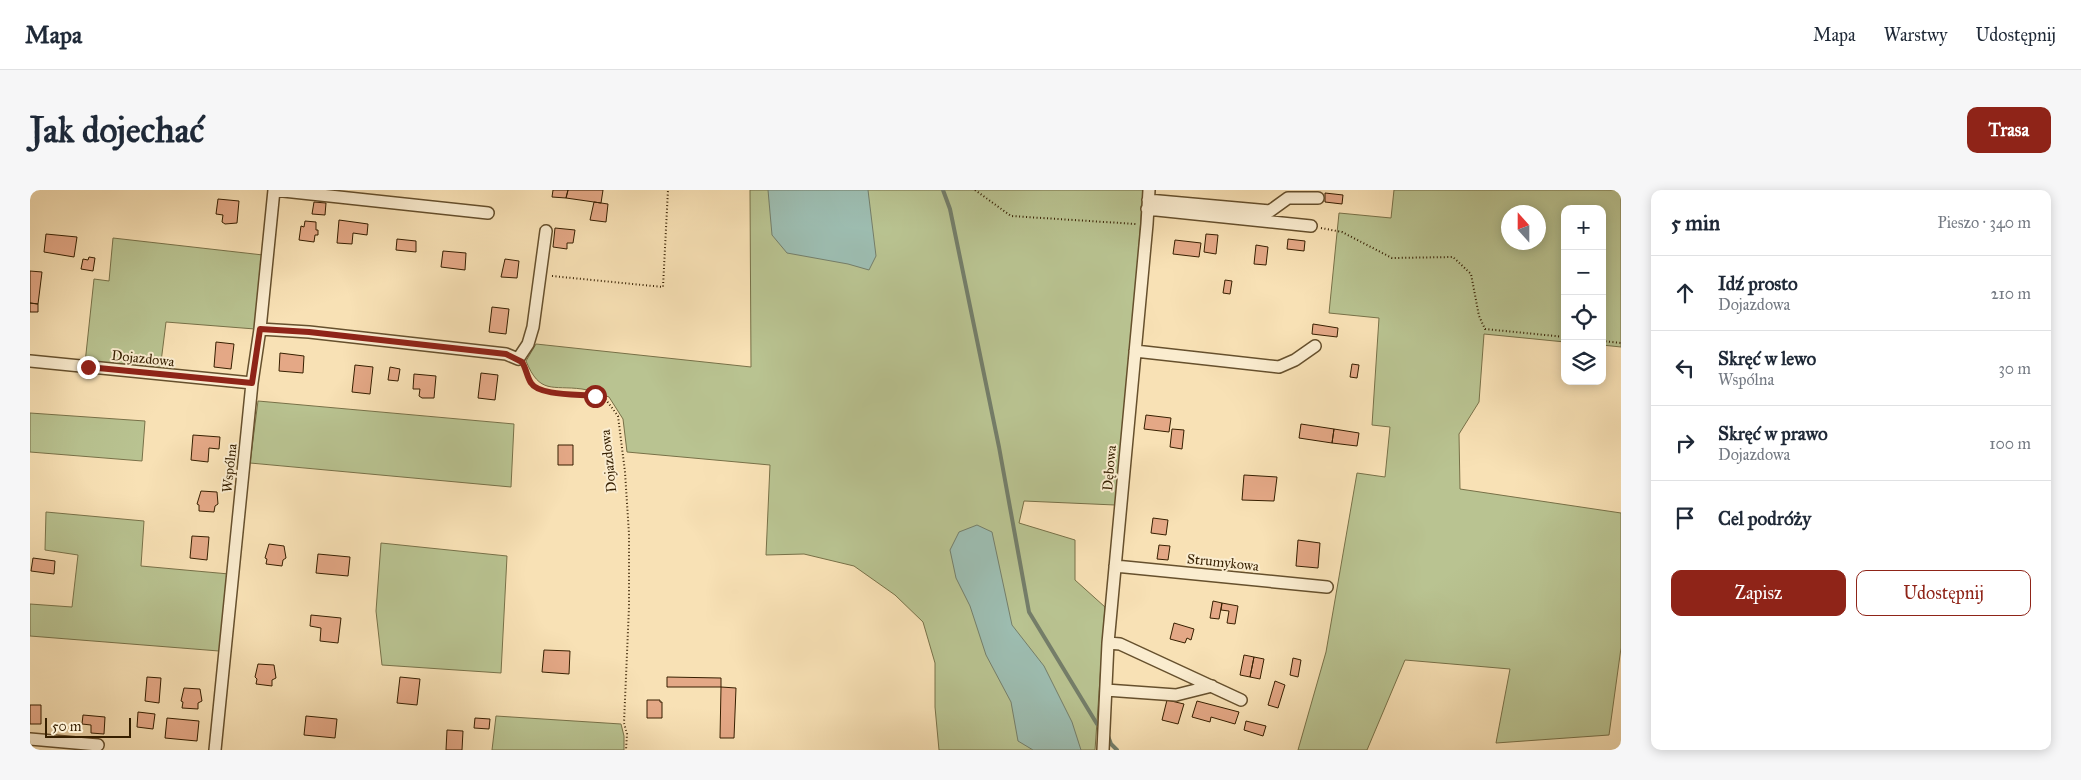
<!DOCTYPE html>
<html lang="pl">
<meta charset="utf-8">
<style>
:root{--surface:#fff;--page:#f6f6f7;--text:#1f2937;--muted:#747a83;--line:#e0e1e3;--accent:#8f2418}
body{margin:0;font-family:"IM FELL Great Primer",serif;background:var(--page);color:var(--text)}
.controls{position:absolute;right:15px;top:15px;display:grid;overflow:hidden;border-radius:10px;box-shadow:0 2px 12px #0003}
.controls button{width:45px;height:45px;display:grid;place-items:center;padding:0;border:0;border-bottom:1px solid var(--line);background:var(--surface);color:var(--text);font:25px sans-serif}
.compass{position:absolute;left:1471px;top:15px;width:45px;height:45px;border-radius:50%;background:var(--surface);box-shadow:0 2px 12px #0003;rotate:339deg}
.scale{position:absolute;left:15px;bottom:12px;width:86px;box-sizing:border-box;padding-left:5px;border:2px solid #361f00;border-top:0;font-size:14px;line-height:18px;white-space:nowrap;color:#361f00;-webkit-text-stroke:4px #faeccf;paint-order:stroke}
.stop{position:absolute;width:15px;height:15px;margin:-11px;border:4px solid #8f2418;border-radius:50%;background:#fff}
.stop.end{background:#8f2418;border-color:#fff;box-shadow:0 1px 5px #0008}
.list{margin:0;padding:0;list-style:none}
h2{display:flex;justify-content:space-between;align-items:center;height:65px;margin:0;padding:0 20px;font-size:21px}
h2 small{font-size:16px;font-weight:400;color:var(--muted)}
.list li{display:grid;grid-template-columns:32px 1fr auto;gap:15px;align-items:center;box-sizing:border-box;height:75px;padding:0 20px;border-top:1px solid var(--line)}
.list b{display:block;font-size:19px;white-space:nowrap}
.list p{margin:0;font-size:16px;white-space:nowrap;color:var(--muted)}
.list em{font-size:16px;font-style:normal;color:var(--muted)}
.actions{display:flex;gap:10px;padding:15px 20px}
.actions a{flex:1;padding:11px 0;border:1px solid var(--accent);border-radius:10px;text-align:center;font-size:18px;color:var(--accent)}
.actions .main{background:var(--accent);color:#fff}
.icon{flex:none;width:28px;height:28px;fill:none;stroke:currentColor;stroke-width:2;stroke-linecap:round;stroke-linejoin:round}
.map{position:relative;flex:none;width:1591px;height:560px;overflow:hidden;border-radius:10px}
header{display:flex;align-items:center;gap:30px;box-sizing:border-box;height:70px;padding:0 25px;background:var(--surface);border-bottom:1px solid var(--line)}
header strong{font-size:24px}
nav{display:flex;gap:28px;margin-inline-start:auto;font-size:18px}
.intro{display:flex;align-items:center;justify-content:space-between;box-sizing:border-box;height:120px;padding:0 30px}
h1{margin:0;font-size:35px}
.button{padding:12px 22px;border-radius:10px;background:var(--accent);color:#fff;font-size:18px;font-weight:700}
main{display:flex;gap:30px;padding:0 30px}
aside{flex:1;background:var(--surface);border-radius:10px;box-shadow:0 2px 12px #0003}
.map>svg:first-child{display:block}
</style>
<header>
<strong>Mapa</strong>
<nav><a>Mapa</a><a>Warstwy</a><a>Udostępnij</a></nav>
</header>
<div class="intro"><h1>Jak dojechać</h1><a class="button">Trasa</a></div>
<main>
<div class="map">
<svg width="1591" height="560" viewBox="0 0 1591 560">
<rect width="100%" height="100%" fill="#f8e1b5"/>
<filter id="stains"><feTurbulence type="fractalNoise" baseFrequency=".004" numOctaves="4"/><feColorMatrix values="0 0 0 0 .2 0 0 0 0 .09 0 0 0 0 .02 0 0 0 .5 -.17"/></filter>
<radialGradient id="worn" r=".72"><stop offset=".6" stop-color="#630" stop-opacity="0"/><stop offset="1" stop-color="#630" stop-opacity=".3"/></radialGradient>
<path fill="#b9c391" stroke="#787148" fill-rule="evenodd" d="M720 0H1113L1105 111 1085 315 994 311 989 333 1045 350V390L1075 417 1065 560H909L905 517V473L893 432 865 405 824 376 774 364 736 365 740 275 597 262 593 229 579 207C570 204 561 200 552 199 522 195 510 205 496 171L506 154 721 177Z
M1364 0H1591V157L1572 155V19H1535V152L1454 144 1449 212 1429 244 1430 299 1591 323V458L1579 545 1466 553 1480 479 1375 470 1337 560H1268L1296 462 1327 283 1355 287 1360 237 1342 235 1349 128 1299 123 1309 23 1361 28ZM1478 22H1508V52H1478Z
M83 48 233 65 225 139 136 132 130 180 55 173 64 89 79 91Z
M228 211 484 234 481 297 220 273Z
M0 223 115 231 112 271 0 262Z
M16 322 114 331 111 376 199 384 189 461 0 446V414L42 417 48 365 15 360Z
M351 353 477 366 471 483 352 475 346 421Z
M466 526 591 534 594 546V560H462Z"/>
<path fill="#9dbdb1" stroke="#747e6a" d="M738 0H838L846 66 839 80 818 74 757 63 742 45Z
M947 335 962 342 982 435 1014 476 1042 532 1051 560H1003L988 551 981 512 956 465 940 416 926 388 920 360 929 342Z"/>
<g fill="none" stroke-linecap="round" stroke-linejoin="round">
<path stroke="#747e6a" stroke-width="4" d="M913 0 920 19 969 257 999 422 1067 534
M1078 546 1081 554 1087 560"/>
</g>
<path fill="#e4a886" stroke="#361f00" d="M523 0H538L536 8 522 7Z
M538 0H573L571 13 536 8Z
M1295 3 1313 5 1312 14 1295 12Z
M188 9 209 11 207 33 195 34 192 32 193 25 186 24Z
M284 12 296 13 295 25 282 24Z
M564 12 578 14 576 32 560 30Z
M309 30 338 34 337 45 323 43 322 54 307 53Z
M275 31 286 32V40H288V45H285L284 52 269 50 271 36 274 37Z
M525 38 545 40 543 53H537V59L523 57Z
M16 44 47 47 44 67 14 62Z
M1176 44 1188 45 1186 64 1174 62Z
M367 49 386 51V62L366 60Z
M1258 49 1275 51 1274 61 1257 59Z
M1145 50 1171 53 1169 67 1143 64Z
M1226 55 1238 57 1236 75 1224 74Z
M413 61 436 63 435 80 411 77Z
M59 67 65 68 63 81 51 79 53 69 58 70Z
M475 69 489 71 487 88 471 87Z
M0 81 12 82 8 114 0 113Z
M1195 90 1202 91 1200 104 1193 103Z
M0 113 8 114V122H0Z
M462 117 479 119 476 144 459 142Z
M1283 134 1308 138 1307 147 1282 144Z
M186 152 204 154 201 179 184 177Z
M250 163 274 166 273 183 249 181Z
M1322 174 1329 175 1327 188 1320 187Z
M325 175 343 177 340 204 322 202Z
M360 177 370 179 368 191 358 190Z
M451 183 468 185 465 210 448 208Z
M384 184 406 186 404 208H392L389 206 390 199H383Z
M1116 225 1141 228 1139 242 1114 239Z
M1271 234 1304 239 1302 253 1269 248Z
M1142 239 1154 240 1152 259 1140 257Z
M1304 239 1329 243 1327 256 1302 253Z
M163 245 190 247 189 259 179 258 178 272 161 270Z
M528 255H543V275H528Z
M1214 285 1247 287 1244 311 1212 310Z
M171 301 187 302 188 314 185 316 184 322 169 321V315L167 314Z
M1123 328 1138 330 1136 345 1121 343Z
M162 346 179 347 177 370 160 368Z
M1268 350 1290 353 1288 378 1266 376Z
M239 354 254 356 256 368 253 370 252 376 236 374 237 369 235 368Z
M1129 355 1140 356 1138 370 1127 369Z
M288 364 320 367 318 386 286 383Z
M3 368 25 371 24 384 1 381Z
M1183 411 1192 413 1189 429 1180 428Z
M1192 413 1208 416 1205 434 1197 433 1199 421 1191 420Z
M281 425 311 428 308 453 290 451 291 438 280 436Z
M1144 433 1164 439 1161 450 1157 448 1155 453 1140 449Z
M514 460 540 461 539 484 512 482Z
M1214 465 1224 467 1220 487 1210 485Z
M1224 467 1234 469 1230 489 1220 487Z
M1263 468 1271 470 1268 487 1260 485Z
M228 474 244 475 246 488 242 490V496L226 494 227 489 225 487Z
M117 487 131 488 129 513 115 511Z
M370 487 390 489 387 515 367 513Z
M637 487 691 488V497H637Z
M1245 491 1255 495 1248 518 1238 515Z
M691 497 706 498 704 548H690Z
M154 498 170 499 172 511 168 513V519L152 518 153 512 151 511Z
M617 510H630V512H632V528H617Z
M1137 510 1154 514 1148 534 1132 530Z
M1167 511 1209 522 1205 534 1181 527 1180 532 1162 527Z
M0 515H11V534H0Z
M108 522 125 524 123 539 107 537Z
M53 525 75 527 74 544 61 543V535L52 534Z
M276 526 307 529 305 548 274 545Z
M137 528 169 531 167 551 135 548Z
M445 528 460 529 459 539 444 538Z
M1216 531 1236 536 1233 546 1214 540Z
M417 540 433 541 432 560H416Z"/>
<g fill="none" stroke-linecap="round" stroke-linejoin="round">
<defs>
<path id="minor" d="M244 0 458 23
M1118 10 1240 21 1258 8H1288
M1117 19 1281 36
M230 139 279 142 476 164 488 169 498 154 503 137 516 41
M1105 161 1249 177 1265 170 1285 156
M0 171 222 193
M1085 376 1297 397
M1078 453 1090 454 1211 510
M1076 500 1146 505 1182 496
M0 549 68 555
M185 560 222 193 230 139 244 0
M1073 560 1078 453 1117 34 1119 0"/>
</defs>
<use href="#minor" stroke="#66502d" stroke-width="14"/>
<path stroke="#361f00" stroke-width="2" stroke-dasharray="1 2.5" stroke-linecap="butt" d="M945 0 981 26 1106 34
M1291 38 1312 42 1362 68 1423 67 1441 84 1449 126 1455 139 1535 147
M522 86 633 97 638 0
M1572 151 1591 153
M496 178C497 185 499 192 503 196 514 206 558 204 574 207L588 226 595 282 599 344V417L594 533 597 544 596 560"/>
<use href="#minor" stroke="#faeccf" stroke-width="11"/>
</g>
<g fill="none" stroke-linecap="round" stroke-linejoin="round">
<path stroke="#8f2418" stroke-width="6" d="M58 177 222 193 230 139 279 142 476 164 492 172C496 178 497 187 501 193 509 206 550 204 565 206"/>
</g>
<g text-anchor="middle" stroke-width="4" stroke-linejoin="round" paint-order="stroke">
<g font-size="14" fill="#361f00" stroke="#faeccf">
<text transform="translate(113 168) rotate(6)" y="5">Dojazdowa</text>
<text transform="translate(578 271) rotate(-96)" y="5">Dojazdowa</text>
<text transform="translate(199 278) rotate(-84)" y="5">Wspólna</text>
<text transform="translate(1079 278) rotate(-85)" y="5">Dębowa</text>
<text transform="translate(1193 372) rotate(6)" y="5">Strumykowa</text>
</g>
</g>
<rect width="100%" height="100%" filter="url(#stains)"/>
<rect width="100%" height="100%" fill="url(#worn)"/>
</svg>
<div class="controls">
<button>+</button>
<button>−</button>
<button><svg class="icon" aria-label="locate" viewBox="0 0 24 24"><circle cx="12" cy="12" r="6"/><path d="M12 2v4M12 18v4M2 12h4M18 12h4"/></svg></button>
<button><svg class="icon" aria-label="layers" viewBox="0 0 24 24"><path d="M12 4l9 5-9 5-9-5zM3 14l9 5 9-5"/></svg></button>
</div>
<svg class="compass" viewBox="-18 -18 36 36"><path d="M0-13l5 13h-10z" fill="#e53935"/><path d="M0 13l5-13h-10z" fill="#747a83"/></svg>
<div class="scale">50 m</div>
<div class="stop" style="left:565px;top:206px"></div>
<div class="stop end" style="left:58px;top:177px"></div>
</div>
<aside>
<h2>5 min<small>Pieszo · 340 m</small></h2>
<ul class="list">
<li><svg class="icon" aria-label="ahead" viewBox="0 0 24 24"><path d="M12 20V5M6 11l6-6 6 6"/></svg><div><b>Idź prosto</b><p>Dojazdowa</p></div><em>210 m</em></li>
<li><svg class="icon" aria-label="left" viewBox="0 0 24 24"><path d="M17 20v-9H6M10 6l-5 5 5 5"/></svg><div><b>Skręć w lewo</b><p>Wspólna</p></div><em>30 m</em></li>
<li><svg class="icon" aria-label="right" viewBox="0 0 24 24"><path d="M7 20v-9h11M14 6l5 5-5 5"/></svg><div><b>Skręć w prawo</b><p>Dojazdowa</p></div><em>100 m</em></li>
<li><svg class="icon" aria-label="arrive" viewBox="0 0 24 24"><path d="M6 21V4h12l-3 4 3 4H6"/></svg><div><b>Cel podróży</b></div></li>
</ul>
<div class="actions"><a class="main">Zapisz</a><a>Udostępnij</a></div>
</aside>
</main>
